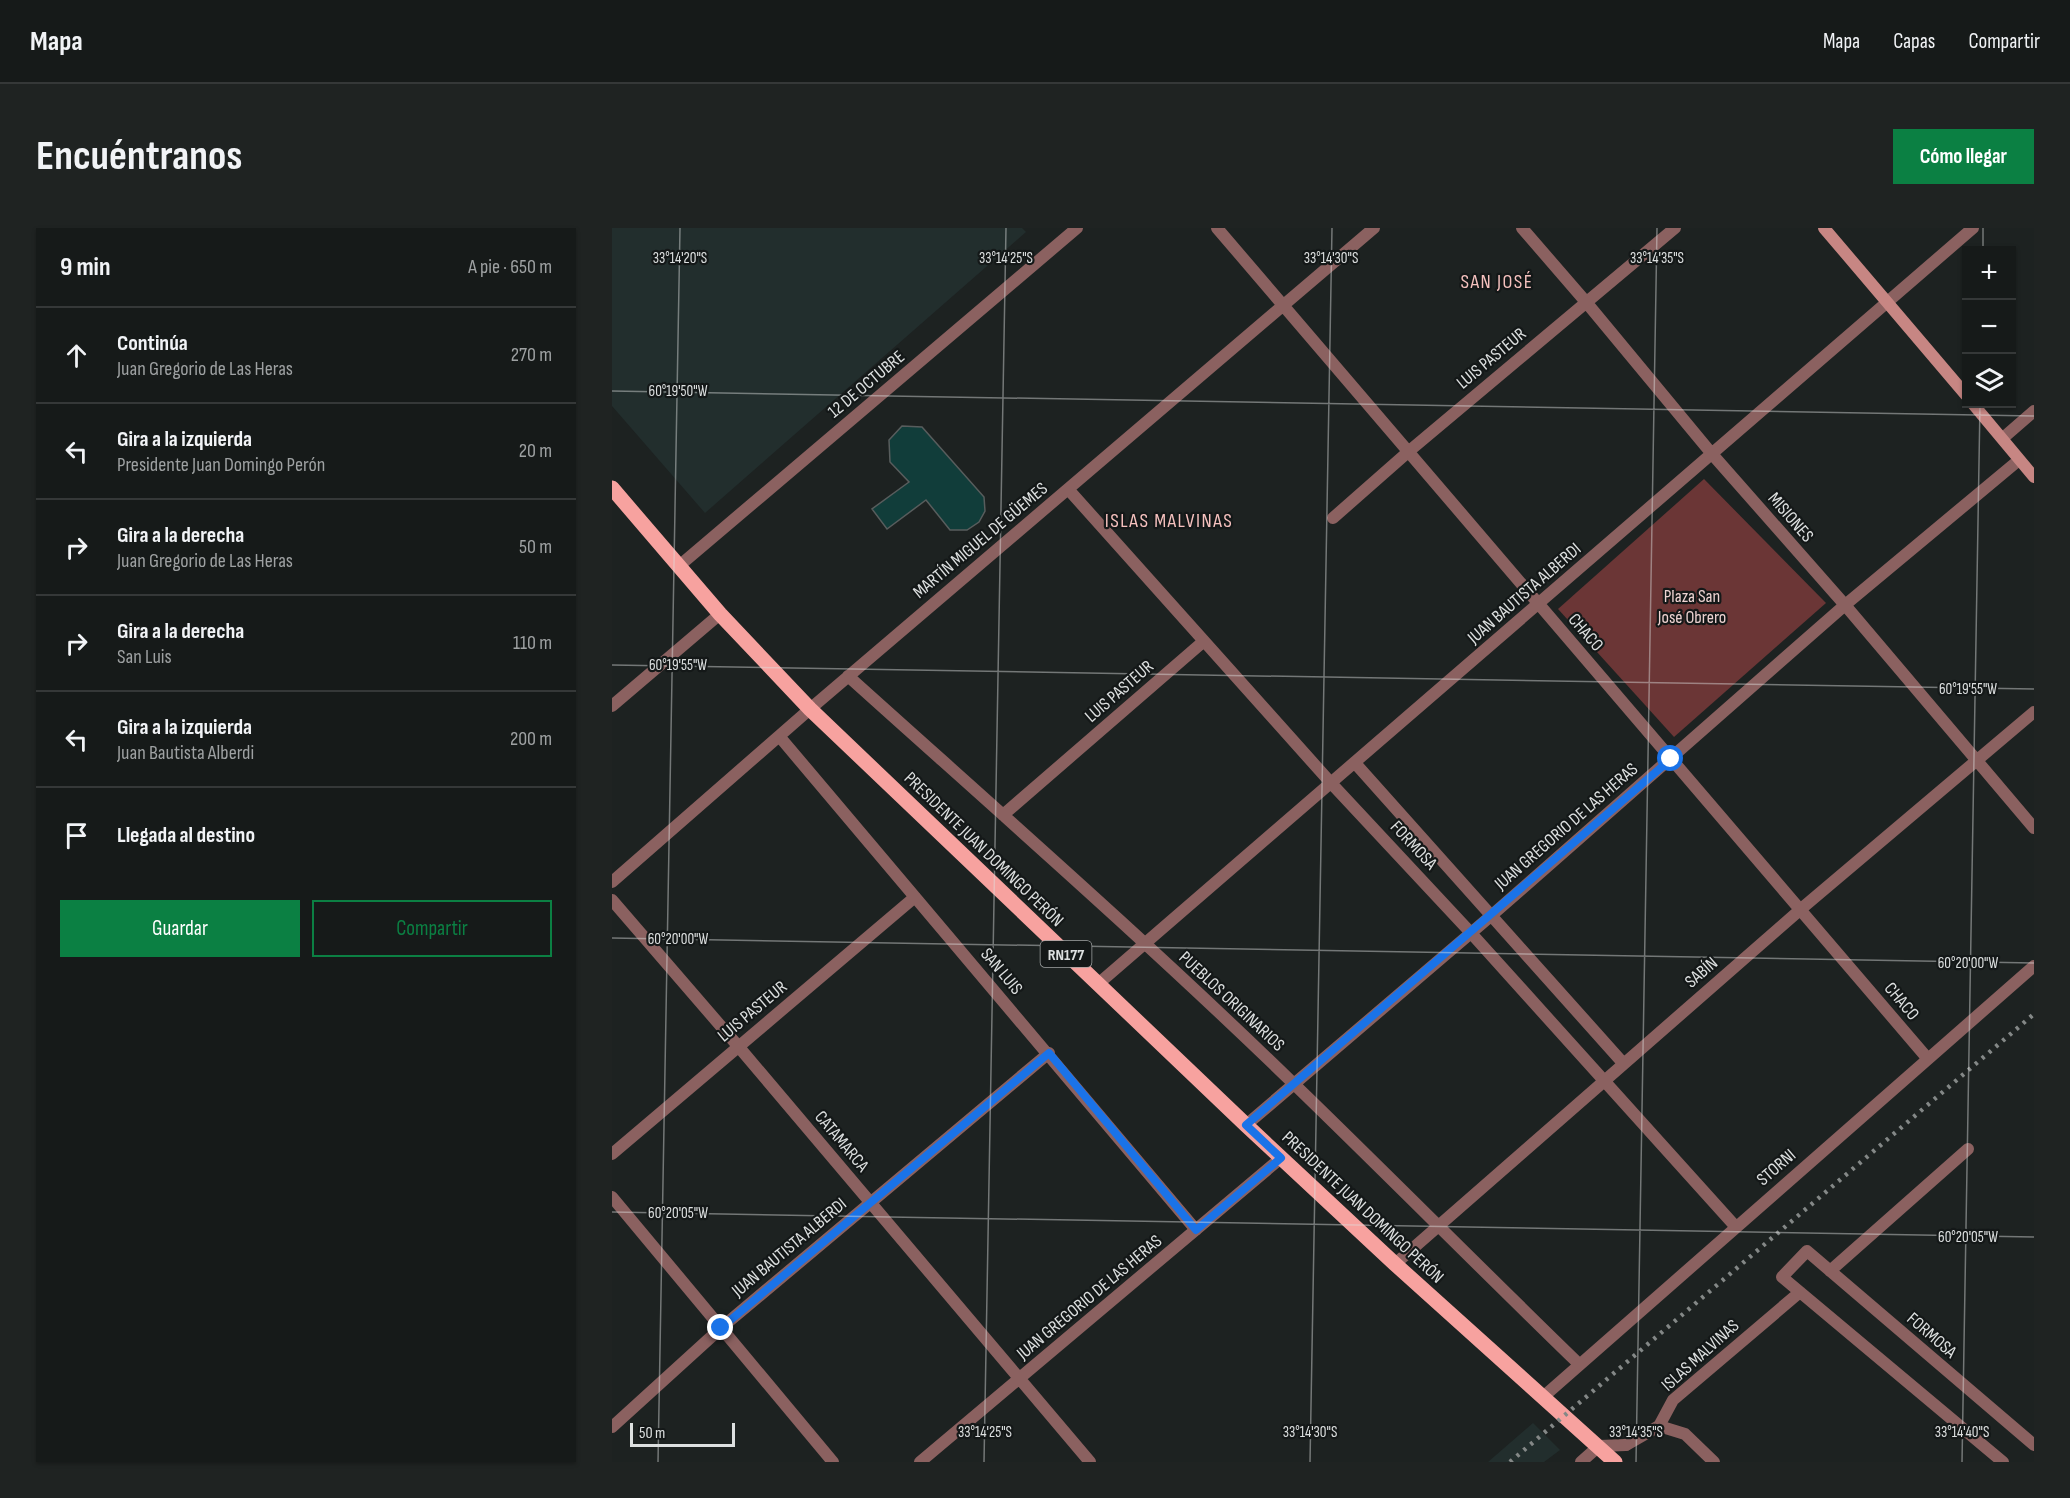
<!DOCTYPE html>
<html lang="es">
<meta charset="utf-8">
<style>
:root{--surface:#161a19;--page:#1f2322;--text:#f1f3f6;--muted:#9ea1a2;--line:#353838;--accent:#0b8043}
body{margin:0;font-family:"Sofia Sans Condensed",sans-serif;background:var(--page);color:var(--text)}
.controls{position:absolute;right:18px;top:18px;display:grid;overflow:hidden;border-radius:0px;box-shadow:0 2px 4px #0004}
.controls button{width:54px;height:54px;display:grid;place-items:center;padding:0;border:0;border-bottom:2px solid var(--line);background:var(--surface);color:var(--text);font:30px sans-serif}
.scale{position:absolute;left:18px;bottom:15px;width:105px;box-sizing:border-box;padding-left:6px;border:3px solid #dde0e0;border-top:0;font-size:16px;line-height:21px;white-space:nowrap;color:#dde0e0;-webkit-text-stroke:4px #141818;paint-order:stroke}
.stop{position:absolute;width:18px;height:18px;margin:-14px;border:4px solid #1a73e8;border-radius:50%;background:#fff}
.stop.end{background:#1a73e8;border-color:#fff;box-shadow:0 2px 6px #0008}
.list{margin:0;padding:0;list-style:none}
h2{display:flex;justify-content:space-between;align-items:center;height:78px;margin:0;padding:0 24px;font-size:26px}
h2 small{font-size:20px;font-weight:400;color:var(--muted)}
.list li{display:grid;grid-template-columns:39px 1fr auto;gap:18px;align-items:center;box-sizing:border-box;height:96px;padding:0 24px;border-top:2px solid var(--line)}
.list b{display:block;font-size:22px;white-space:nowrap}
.list p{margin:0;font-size:20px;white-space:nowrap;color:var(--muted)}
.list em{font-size:20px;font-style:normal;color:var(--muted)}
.actions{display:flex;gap:12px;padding:18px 24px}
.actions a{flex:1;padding:14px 0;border:2px solid var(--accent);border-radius:0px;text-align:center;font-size:21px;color:var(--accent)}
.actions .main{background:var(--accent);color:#fff}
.icon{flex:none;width:33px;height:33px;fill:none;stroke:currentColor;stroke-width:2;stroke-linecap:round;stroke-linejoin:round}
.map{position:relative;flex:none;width:1422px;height:1234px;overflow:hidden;border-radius:0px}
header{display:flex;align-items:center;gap:36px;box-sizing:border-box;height:84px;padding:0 30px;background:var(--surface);border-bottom:2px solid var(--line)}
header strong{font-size:28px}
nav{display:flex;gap:33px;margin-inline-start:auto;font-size:21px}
.intro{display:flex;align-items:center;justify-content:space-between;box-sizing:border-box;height:144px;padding:0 36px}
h1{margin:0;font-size:42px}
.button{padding:15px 27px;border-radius:0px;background:var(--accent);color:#fff;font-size:21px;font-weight:700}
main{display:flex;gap:36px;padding:0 36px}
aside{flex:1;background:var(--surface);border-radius:0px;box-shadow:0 2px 4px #0004}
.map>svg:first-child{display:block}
</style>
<header>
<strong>Mapa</strong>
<nav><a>Mapa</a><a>Capas</a><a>Compartir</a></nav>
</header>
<div class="intro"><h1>Encuéntranos</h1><a class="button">Cómo llegar</a></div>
<main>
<aside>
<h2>9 min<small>A pie · 650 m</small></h2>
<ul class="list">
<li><svg class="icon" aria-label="ahead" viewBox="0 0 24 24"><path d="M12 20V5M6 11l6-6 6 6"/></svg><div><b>Continúa</b><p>Juan Gregorio de Las Heras</p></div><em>270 m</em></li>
<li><svg class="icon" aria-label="left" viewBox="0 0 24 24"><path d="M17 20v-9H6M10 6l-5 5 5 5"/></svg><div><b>Gira a la izquierda</b><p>Presidente Juan Domingo Perón</p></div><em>20 m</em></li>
<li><svg class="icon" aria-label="right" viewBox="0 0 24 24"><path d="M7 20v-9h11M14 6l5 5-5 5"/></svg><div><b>Gira a la derecha</b><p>Juan Gregorio de Las Heras</p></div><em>50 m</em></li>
<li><svg class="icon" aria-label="right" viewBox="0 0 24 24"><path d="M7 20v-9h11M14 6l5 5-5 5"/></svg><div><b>Gira a la derecha</b><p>San Luis</p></div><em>110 m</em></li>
<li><svg class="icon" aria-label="left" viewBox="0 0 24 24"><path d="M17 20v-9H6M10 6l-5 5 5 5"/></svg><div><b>Gira a la izquierda</b><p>Juan Bautista Alberdi</p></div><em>200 m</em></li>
<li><svg class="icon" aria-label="arrive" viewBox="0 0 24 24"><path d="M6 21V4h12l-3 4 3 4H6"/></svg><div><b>Llegada al destino</b></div></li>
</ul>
<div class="actions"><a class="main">Guardar</a><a>Compartir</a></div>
</aside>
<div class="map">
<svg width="1422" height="1234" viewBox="0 0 1422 1234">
<rect width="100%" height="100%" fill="#1d2221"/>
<path fill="#222e2d" d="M0 0H410L414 4 93 285 0 178Z
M921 1195 948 1222 932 1234H876Z"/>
<path fill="#6b3636" d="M1092 251 1214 375 1062 509 946 381Z"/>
<path fill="#113d3a" stroke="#585d5d" stroke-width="1.5" d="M290 198 310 199 372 269 373 283 367 294 355 302H338L314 272 275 301 260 281 297 254 278 234 277 212Z"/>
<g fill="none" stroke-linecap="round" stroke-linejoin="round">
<path stroke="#8b6160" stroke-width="12" d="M605 0 1316 831
M910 0 974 74 1100 226 1233 377 1422 600
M1391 210 1422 183
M456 261 719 555 859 705 1123 998
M721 290 796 224 1063 0
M67 338 465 0
M236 448C386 583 538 716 683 857 778 949 872 1044 967 1136
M0 478 108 386
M167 508 584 1002
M743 535 1011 835
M391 587 592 413
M0 654 198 481 762 0
M0 672 126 818 478 1234
M486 756 1361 0
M634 897 880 687 1233 377 1407 232
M0 926 303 669
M0 969 221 1234
M783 1036 1189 681 1422 484
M1218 1043 1356 921
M931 1169 1422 738
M1047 1198 1073 1206 1102 1234
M0 1199 109 1100 437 825
M1014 1217 1047 1198 1061 1172 1188 1064
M308 1234 669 930
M1391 1234 1170 1049 1195 1023 1422 1217"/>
<path stroke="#8b6160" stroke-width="12" d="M969 1234 987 1218 1014 1217"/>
<path stroke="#c78683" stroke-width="12" d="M1212 0 1354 167
M1361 176 1422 249"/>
<path stroke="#f7a29f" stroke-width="15" d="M0 260 108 386 198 481 634 897 783 1036 1003 1234"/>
<path stroke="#848887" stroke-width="4.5" stroke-dasharray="3 6" stroke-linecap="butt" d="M898 1234 1422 786"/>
</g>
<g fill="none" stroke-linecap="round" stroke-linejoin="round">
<path stroke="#1a73e8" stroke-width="8" d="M109 1100 437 825 584 1002 669 930 634 897 1059 531"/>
</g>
<path fill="none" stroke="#dde0e0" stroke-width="1.5" stroke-opacity="0.45" d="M1371 22V0M0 163 1422 188M0 437 1422 461M0 710 1422 735M0 984 1422 1009M46 1234 68 0M372 1234 394 0M698 1234 720 0M1024 1234 1045 0M1350 1234 1368 176"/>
<g text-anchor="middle" stroke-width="4.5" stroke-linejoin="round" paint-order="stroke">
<rect fill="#141818" stroke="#a1a4a4" stroke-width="1.5" x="428.5" y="713" width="51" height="26" rx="4.5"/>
<g font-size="16" font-weight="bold" fill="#dde0e0">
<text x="454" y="732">RN177</text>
</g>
<g font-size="18" fill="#dde0e0" stroke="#141818">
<text transform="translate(879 130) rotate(-40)" y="6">LUIS PASTEUR</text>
<text transform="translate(254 156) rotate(-40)" y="6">12 DE OCTUBRE</text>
<text transform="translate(1179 289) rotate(49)" y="6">MISIONES</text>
<text transform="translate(368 312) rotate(-40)" y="6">MARTÍN MIGUEL DE GÜEMES</text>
<text transform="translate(912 365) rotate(-41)" y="6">JUAN BAUTISTA ALBERDI</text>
<text transform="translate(974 404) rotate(49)" y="6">CHACO</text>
<text transform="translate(507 463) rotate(-41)" y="6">LUIS PASTEUR</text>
<text transform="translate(954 598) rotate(-41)" y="6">JUAN GREGORIO DE LAS HERAS</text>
<text transform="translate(802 617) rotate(47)" y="6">FORMOSA</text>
<text transform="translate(372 621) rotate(44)" y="6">PRESIDENTE JUAN DOMINGO PERÓN</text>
<text transform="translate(390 743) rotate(50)" y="6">SAN LUIS</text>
<text transform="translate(1089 744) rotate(-41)" y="6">SABÍN</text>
<text transform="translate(620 773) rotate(43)" y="6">PUEBLOS ORIGINARIOS</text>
<text transform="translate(1290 773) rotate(50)" y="6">CHACO</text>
<text transform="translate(140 783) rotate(-40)" y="6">LUIS PASTEUR</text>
<text transform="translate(230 913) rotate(50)" y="6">CATAMARCA</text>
<text transform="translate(1164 939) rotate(-41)" y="6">STORNI</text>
<text transform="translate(751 979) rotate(43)" y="6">PRESIDENTE JUAN DOMINGO PERÓN</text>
<text transform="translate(177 1019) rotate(-40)" y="6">JUAN BAUTISTA ALBERDI</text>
<text transform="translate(477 1069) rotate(-40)" y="6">JUAN GREGORIO DE LAS HERAS</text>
<text transform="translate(1320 1107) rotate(41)" y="6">FORMOSA</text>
<text transform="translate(1088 1127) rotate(-42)" y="6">ISLAS MALVINAS</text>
</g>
<g font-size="18" fill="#edd2d1" stroke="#141818">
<text x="1080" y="374">Plaza San<tspan x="1080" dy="21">José Obrero</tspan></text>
</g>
<g font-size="20" letter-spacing="1.5" fill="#f5c1be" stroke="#141818">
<text x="885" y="60">SAN JOSÉ</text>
<text x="557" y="299">ISLAS MALVINAS</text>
</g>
</g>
<g font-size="15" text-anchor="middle" fill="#dde0e0" stroke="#141818" stroke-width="4.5" stroke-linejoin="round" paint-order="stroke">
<text x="68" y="35">33°14'20"S</text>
<text x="394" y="35">33°14'25"S</text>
<text x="719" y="35">33°14'30"S</text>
<text x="1045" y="35">33°14'35"S</text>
<text x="66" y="168">60°19'50"W</text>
<text x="66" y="442">60°19'55"W</text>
<text x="1356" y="466">60°19'55"W</text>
<text x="66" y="716">60°20'00"W</text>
<text x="1356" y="740">60°20'00"W</text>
<text x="66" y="990">60°20'05"W</text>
<text x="1356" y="1014">60°20'05"W</text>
<text x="373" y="1209">33°14'25"S</text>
<text x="698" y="1209">33°14'30"S</text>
<text x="1024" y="1209">33°14'35"S</text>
<text x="1350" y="1209">33°14'40"S</text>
</g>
</svg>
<div class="controls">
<button>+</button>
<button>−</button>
<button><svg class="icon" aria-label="layers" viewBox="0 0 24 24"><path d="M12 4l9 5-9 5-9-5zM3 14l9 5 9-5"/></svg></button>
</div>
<div class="scale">50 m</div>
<div class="stop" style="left:1059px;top:531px"></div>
<div class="stop end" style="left:109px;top:1100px"></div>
</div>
</main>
